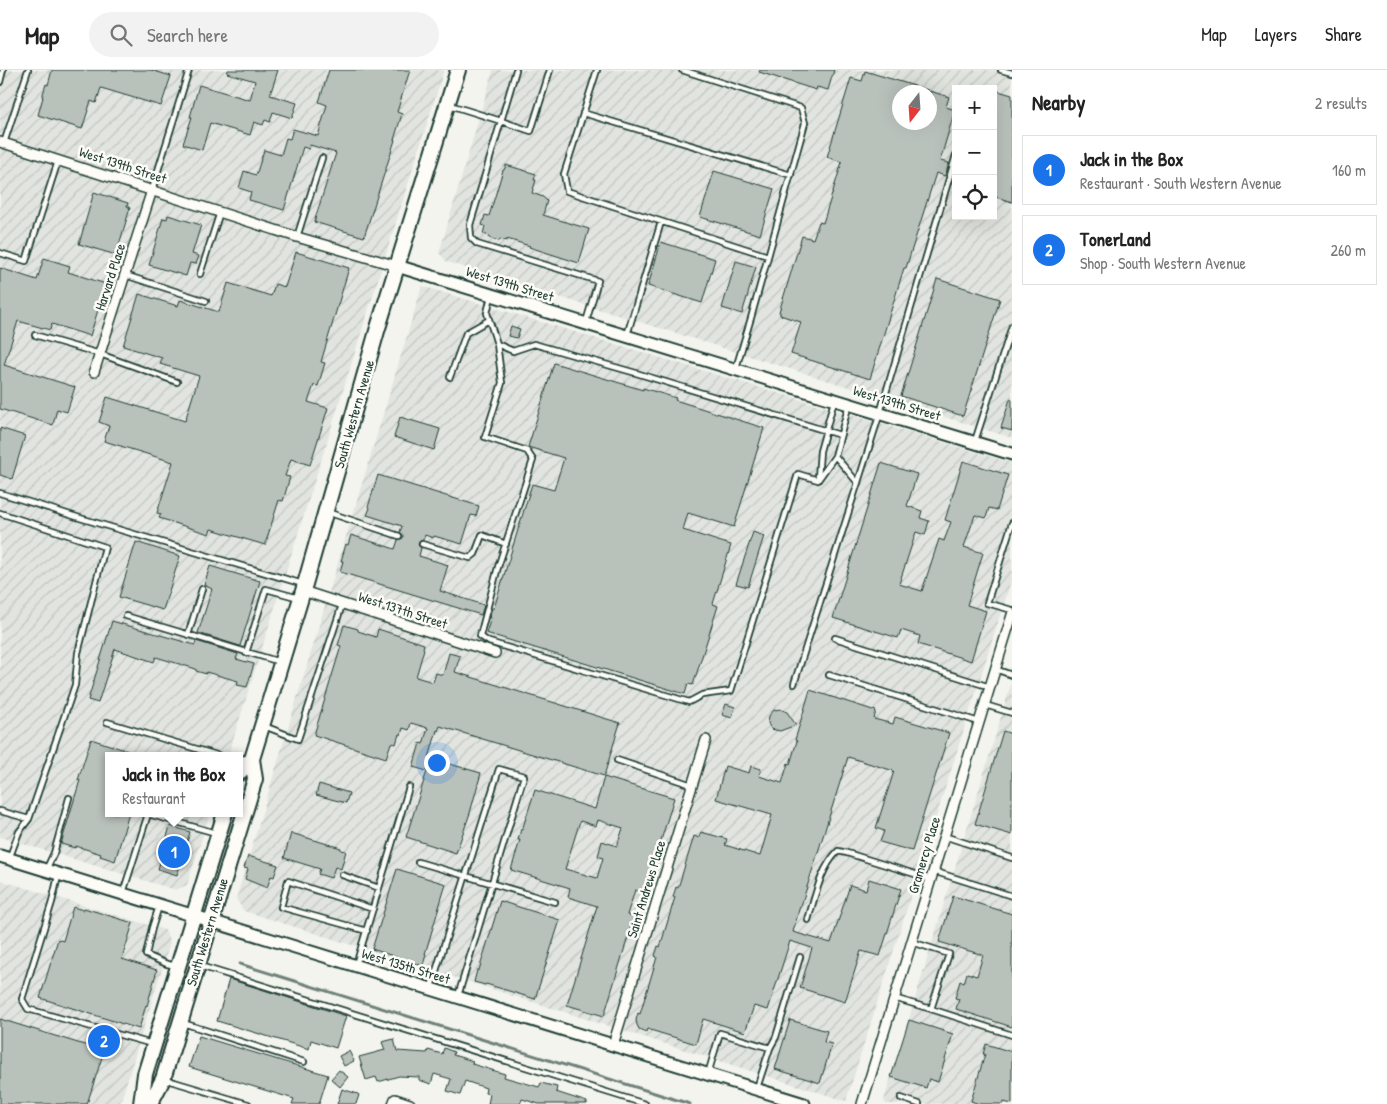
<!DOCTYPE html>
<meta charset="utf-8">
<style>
:root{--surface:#fff;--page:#f2f2f2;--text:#222;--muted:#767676;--line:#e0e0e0;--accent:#1a73e8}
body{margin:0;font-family:"Patrick Hand",sans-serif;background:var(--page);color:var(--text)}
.controls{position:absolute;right:15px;top:15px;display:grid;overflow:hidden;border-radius:0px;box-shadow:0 5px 20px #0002}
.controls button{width:45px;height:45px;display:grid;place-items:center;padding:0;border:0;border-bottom:1px solid var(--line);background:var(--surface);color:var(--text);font:25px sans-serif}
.compass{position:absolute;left:892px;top:15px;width:45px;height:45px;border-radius:50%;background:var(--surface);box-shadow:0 5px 20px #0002;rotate:197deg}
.you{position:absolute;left:436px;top:692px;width:18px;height:18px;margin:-12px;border:4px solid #fff;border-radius:50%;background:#1a73e8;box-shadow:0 0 0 8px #1a73e833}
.badge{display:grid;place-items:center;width:32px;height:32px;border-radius:50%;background:var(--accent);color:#fff;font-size:16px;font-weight:700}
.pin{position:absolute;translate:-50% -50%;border:2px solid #fff;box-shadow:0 1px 5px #0006}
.popup{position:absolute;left:105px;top:682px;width:138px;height:65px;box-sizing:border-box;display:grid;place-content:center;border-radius:0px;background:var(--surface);filter:drop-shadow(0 1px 4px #0005);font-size:16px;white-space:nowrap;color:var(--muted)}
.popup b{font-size:19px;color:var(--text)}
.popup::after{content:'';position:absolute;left:50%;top:100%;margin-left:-10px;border:10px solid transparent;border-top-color:var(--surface)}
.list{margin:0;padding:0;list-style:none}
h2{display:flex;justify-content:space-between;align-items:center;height:65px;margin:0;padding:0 20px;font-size:21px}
h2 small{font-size:16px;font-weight:400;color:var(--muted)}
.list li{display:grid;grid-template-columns:32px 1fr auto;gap:15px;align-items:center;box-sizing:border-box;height:70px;margin:0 10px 10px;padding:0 10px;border:1px solid var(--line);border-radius:0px}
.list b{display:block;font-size:19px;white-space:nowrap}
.list p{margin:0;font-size:16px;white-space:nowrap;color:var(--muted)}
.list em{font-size:16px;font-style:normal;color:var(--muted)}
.icon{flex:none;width:28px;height:28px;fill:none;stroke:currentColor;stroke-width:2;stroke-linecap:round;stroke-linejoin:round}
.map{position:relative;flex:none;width:1012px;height:1034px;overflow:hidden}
header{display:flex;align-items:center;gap:30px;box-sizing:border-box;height:70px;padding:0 25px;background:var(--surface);border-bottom:1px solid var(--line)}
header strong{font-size:24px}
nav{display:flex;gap:28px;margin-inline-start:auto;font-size:18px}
.search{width:350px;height:45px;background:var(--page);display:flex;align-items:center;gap:12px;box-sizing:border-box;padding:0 18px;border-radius:28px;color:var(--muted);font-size:19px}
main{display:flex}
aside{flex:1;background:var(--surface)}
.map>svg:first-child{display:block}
</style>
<header>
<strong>Map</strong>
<div class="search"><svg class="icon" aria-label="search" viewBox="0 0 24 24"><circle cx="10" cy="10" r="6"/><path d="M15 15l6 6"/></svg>Search here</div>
<nav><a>Map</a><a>Layers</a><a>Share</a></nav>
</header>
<main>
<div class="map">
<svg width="1012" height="1034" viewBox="0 0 1012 1034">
<defs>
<pattern id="industrial-furrows" width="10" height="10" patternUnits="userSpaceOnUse" patternTransform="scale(1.25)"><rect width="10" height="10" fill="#e2e5df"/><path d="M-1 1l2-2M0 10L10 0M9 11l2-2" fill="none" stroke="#c1c5c0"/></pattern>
</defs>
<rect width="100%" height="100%" fill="#f4f4ef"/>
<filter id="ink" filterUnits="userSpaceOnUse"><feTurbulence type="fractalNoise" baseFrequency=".02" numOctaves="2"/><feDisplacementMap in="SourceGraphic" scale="10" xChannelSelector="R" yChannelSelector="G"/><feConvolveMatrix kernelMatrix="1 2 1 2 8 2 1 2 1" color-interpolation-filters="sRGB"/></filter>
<g filter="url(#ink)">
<path fill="url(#industrial-furrows)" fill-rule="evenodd" d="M0 0H444L228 686H109V743H210L187 815 176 820 0 767Z
M493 0H1012V368L447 192 439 183ZM956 19H993V146H956ZM899 22H929V52H899Z
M422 216 1012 393V508L846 1031 244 841 236 829Z
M1012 611V1034H886L884 1030Z
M0 810 165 860 170 873 120 1034H0Z"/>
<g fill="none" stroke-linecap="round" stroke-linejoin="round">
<path stroke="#6e8179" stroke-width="3" d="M240 894 690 1034"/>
</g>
<path fill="#b9c1bb" stroke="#1f3d34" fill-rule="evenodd" d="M52 0H151L171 6 161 36 101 18 96 33 91 31 82 59 38 45 43 27H42L46 14 48 15Z
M228 0H278L270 25 297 33 292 48 273 42 270 52 265 50 263 55 254 52 250 65 210 53 202 80 183 74 192 47H190L199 15 250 30 255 11 227 3Z
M329 0H410L397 42 402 44 394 70H395L364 167 314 152 336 83 310 75 309 79 303 77 284 140 249 130 251 122 239 118 244 101 256 105 264 80 281 85 286 68 290 69 293 59 318 66 327 35 319 32Z
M760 0H834L828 20 817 17 816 20 759 2Z
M865 1 928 20V22H900V52H930V21L949 27 946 37 955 40 940 91 949 93 945 106 936 103 906 198H904L870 309 791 284 801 252 780 245V242H779L802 166 813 169 819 152 823 153 842 92 827 87 851 8 862 11Z
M995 20 1012 25V132L993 126V25Z
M506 95 536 104 534 110H536L532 123 543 127 547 131 543 145 589 159 579 193 529 177 530 176 507 169V171L500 169 499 171 489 168 490 166 483 164 485 156 482 155 485 145 489 146 503 100H504Z
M714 101 774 119 760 165 700 147Z
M94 122 128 133 127 136 130 138 116 185 79 174Z
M168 145 201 155 192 184 199 186 196 194 190 193 186 206 149 195 163 148 167 149Z
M661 172 715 189 702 233 648 216Z
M296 182 349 198 321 292 325 293 318 316 314 315 308 332 328 338 310 395 291 389 285 406 290 407 283 431 279 430 265 475 211 459 209 464 159 448 161 444 157 443 173 392 104 371 109 356 99 352 107 327 185 351 199 306 160 294 162 288 123 276 139 224 178 236 180 230 219 242 228 213 271 226 275 214 285 217Z
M44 188 70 196 68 202 106 214 90 266 52 254 50 260 18 251 4 295 75 317 67 342 57 339 53 355 0 339V198L37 210Z
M736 191 756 197 742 244 722 238Z
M937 209 1000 229 963 346 901 326Z
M511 256 520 259 517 268 508 266Z
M554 293 643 320V318L676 328 675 330 764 358 734 457 688 443 683 460 731 475 713 534 718 536 693 615 688 614 685 624 486 563 491 548H489L492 538H494L532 414 554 420 564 388 528 377Z
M1010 329 1012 330V361L1001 358Z
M400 347 440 359 434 380 394 367Z
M0 358 25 366 12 409 0 405Z
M963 391 1008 405 997 440 989 438 986 448 975 445 964 477 983 483 967 535 986 541 971 591 918 574 920 566 901 560 898 568 833 548 881 393 917 404 907 436 922 441 920 448 929 451 925 465 916 462 899 514 922 521 939 469 944 471 951 452 945 450Z
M378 405 479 436 476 446 471 445 462 474 434 466 433 468 425 465 423 470 420 471 418 474 421 478 419 486 448 495 440 521 484 535 481 545 340 502 343 491H341L346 474 348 475 351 465 395 479 398 470 403 468V465L400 462 402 456 367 445 370 438 368 437Z
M753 462 764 466 748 517 736 514Z
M136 472 180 486 163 540 119 527Z
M210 496 260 511 240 576 198 563 212 519 204 515Z
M112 551 195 575 196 571 238 584 236 589 254 594 247 617 237 615 238 611 206 602V604L196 601V599L156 587 154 592 115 579 98 633 88 630Z
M344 555 358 559V561L376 567 378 559 424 574 423 578 424 579 416 607 433 612 436 603 443 605 449 583 460 586 455 602 620 653 604 706 440 656 438 661 437 660 429 688 481 703 470 743 456 783 406 767 427 701 413 697 420 673 423 674 428 658 411 653 409 660 403 658 401 665 399 664 396 674 391 673 386 688 314 665 341 576 338 575Z
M810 620 876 641 874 649 893 654 895 647 949 663 912 781 880 772 884 761 876 758 894 701 848 687 801 836H800L793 862 831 873 850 815 866 820 869 809 901 819 880 886 861 881 845 932 800 918 812 878 790 871 768 940 754 936 745 962 703 949 696 974 647 959 646 962 639 959 637 955 636 950 638 943 640 944 657 887 655 886 658 876 660 877 675 827H673L676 817 678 818 694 766 699 768 701 762 727 769 725 775 760 786 772 745 716 729 725 696 749 703 751 696 761 699 759 706 782 713 788 693 790 694 797 671 795 670Z
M726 634 735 637 732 648 722 645Z
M780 639 787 642 796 655 780 661 771 659 768 653 769 646 774 640Z
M1003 661 1012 664V765L975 754Z
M91 669 137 684V686H109V743H129L115 791 100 786 101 784 76 776 75 778 61 774 80 710H78Z
M604 707 674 728 645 823 635 820 627 845 634 847 604 946 567 935 597 836 568 827 570 818 511 800 520 770H518L521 759 522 760 535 720 595 739ZM598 750 623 758 617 776 602 771 598 786 603 788 597 808 565 799 580 751 596 756Z
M319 714 349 723 346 733 316 725Z
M170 756 190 762 177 805 158 799Z
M291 763 341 778V780L346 781 341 799 335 797 331 808 318 804 320 799 284 788Z
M248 786 278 795 274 807 271 806 267 818 245 809 248 799 244 798Z
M397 799 446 814 425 884H426L423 896 372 879Z
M953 826 1012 844V957L956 939 959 929 955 928 960 911 964 913 967 903 977 906 983 885 939 872Z
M500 831 560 850 535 929 486 914 485 915 474 912 477 900H479Z
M73 837 83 840 84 838 133 853 122 889 157 900 147 936 146 935 139 959 40 928 58 869 63 871Z
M229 909 346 946 336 978 311 970 309 979 217 951Z
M0 949 104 981 87 1034H0Z
M790 950 827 961 824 972 832 974 820 1013 775 999Z
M909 950 953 964 938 1012 929 1009 926 1018 891 1007Z
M199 966 328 1005 319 1034H292L294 1029 189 997Z
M394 969 397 981 427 983 428 980 442 984 444 978 454 982 453 985 473 991 472 994 505 1004 504 1007 539 1017 541 1013 557 1017 556 1022 587 1032V1034H539L522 1029 520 1034H488L490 1024 485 1023 486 1018 465 1011 460 1025 447 1021 451 1009 434 1004 431 1014 419 1010V1007L399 1006 378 1012 376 1007 366 1010 359 987 385 980 382 972Z
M986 974 1012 982V1034L1004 1032 1003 1034H979L971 1031 985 984H983Z
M349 981 354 991 344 996 339 986Z
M339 1000 348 1007 340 1017 331 1009Z
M342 1019 358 1024 359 1025 356 1034H337Z"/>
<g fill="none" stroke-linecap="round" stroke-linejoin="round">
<defs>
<path id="service" d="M516 0 501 51 531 61 550 0
M597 0 564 104 567 121 768 186
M682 0 801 38 805 53 751 248 736 298
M1001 0 1012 3
M0 12 3 0
M450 35 501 51 470 155 471 168 477 174 598 211 586 252
M583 43 791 105
M4 73 28 0
M152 120 189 0
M297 167 322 88
M0 183 26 191 58 91
M200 204 220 142
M125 205 206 231
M491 226 487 243 497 274 513 281 534 274 636 303 840 365
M35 265 100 284 177 312
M627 265 661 152
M497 274 502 313 485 367 527 381 533 390 498 497 480 566 489 572 689 632 702 625 731 621 798 404 818 410
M450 307 466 263 489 250
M975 371 1012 256
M835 386 858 413
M818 408 820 381 834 331
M818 410 835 386 849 334
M0 423 80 448 303 514
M327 442 399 466
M0 443 105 477 78 583 75 615 29 749 19 762 9 789
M1012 453 987 533 1012 540
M422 474 470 488 475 484 482 465 506 474
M126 546 280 592
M188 565 202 519
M835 568 990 617
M246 583 266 519 299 528
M995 599 1012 605
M829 605 979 652
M794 614 880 343 956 85
M985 635 1012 643
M107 652 220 686
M264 656 298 669 342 535
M239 688 248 689
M617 690 692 715
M0 741 29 749
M944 766 1012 788
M418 792 555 832
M46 800 54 783 69 728
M933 801 1012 826
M342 805 379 818
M58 806 52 832 22 929 28 939 152 974
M123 823 148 744 216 763
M159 836 152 858 146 885 167 894 177 896
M808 850C815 827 820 799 838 781L847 783 931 809
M367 861 281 837 288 811 373 839
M356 895 409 717
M200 896 645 1034
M431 917 499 699 524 706 458 926
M894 928 931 939 949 884 912 872
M931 939 1012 965
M183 953 304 992
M770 978 776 967 800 887
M708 1004 720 963 770 978 757 1018
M164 1009 248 1034
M901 1028 919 1034"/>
<path id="minor" d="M0 72 297 167 397 196
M94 302 152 120
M303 521 495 583
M613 975 706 670
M393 1034 395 1029 410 1034
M862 1034 1012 545"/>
<path id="tertiary" d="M397 196 1012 384
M0 786 804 1034"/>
<path id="primary" d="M239 703 252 689
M141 1034 145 1004 154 975 225 743
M150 1034 163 1009 255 709 252 689 303 521 377 261 458 0"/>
</defs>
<use href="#service" stroke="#1f3d34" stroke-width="8"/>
<use href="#minor" stroke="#1f3d34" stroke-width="12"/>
<use href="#tertiary" stroke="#1f3d34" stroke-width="15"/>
<use href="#primary" stroke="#1f3d34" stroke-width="18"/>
<use href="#service" stroke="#fdfcf7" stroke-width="4.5"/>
<use href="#minor" stroke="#fdfcf7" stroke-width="9"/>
<use href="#tertiary" stroke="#fdfcf7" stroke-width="11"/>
<use href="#primary" stroke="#fdfcf7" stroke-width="14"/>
</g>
</g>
<g text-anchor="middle" stroke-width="5" stroke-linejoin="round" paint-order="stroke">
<g font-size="14" fill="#1f3d34" stroke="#fdfcf7">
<text transform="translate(123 95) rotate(18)" y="5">West 139th Street</text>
<text transform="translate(110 207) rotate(-72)" y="5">Harvard Place</text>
<text transform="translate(510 214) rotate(17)" y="5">West 139th Street</text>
<text transform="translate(897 333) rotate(17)" y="5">West 139th Street</text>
<text transform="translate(354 344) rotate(-74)" y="5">South Western Avenue</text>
<text transform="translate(403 540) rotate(18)" y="5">West 137th Street</text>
<text transform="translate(924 785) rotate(-73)" y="5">Gramercy Place</text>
<text transform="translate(646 819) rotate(-73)" y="5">Saint Andrews Place</text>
<text transform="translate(207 862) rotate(-73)" y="5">South Western Avenue</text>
<text transform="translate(406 896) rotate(17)" y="5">West 135th Street</text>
</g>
</g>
</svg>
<div class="controls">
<button>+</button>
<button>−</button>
<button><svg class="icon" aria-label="locate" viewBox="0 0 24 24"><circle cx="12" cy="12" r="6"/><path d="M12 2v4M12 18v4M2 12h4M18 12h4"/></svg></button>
</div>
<svg class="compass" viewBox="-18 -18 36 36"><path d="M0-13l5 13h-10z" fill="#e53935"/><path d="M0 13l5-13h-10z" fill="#767676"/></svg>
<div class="you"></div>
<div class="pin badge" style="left:174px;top:782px">1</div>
<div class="popup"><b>Jack in the Box</b>Restaurant</div>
<div class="pin badge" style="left:104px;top:971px">2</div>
</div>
<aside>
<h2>Nearby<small>2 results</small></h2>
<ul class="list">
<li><span class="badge">1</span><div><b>Jack in the Box</b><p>Restaurant · South Western Avenue</p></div><em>160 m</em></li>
<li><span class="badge">2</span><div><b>TonerLand</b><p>Shop · South Western Avenue</p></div><em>260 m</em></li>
</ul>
</aside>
</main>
